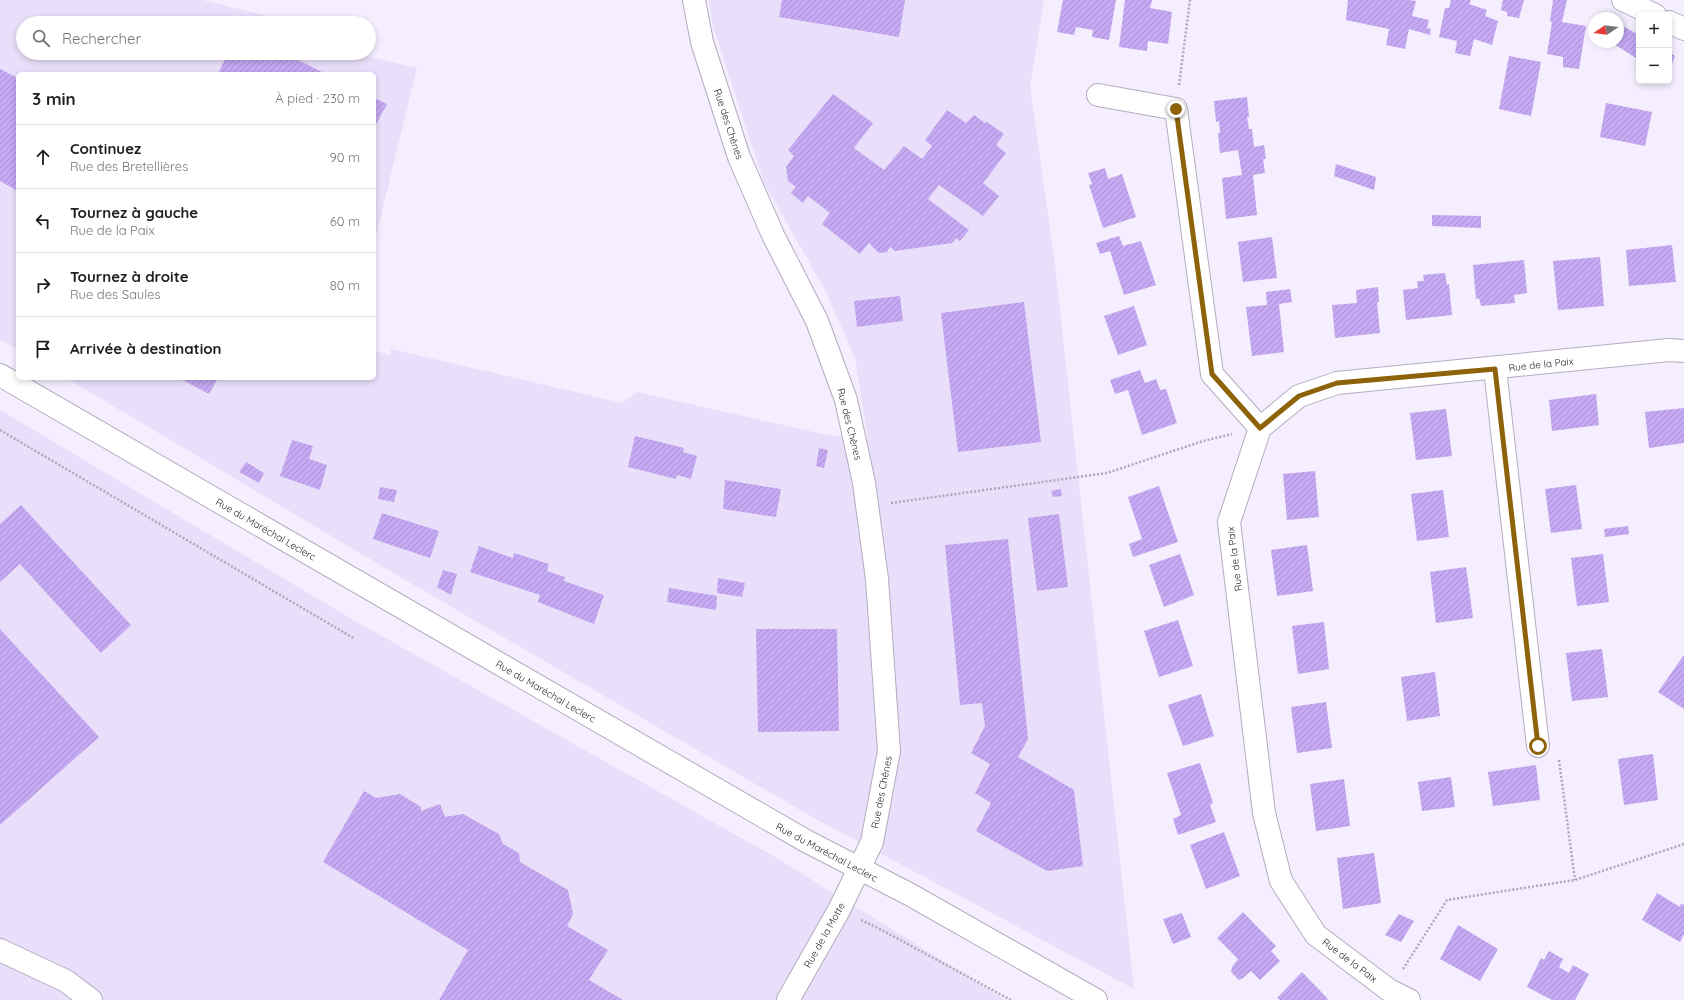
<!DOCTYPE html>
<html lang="fr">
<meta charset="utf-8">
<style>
:root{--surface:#fff;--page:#f2f2f2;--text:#202124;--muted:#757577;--line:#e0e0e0}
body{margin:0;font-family:Quicksand,sans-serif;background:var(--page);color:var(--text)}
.controls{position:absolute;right:12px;top:12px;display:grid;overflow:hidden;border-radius:6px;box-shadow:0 2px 6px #0003}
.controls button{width:36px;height:36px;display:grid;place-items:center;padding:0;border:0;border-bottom:1px solid var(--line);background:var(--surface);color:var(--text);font:20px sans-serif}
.compass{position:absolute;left:1588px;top:12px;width:36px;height:36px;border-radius:50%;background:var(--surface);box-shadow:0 2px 6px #0003;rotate:257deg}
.stop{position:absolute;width:12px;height:12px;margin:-9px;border:3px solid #8e6208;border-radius:50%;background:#fff}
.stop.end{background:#8e6208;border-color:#fff;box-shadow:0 1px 4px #0008}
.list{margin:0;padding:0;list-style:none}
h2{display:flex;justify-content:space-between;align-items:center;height:52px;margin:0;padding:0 16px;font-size:17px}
h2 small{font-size:13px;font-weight:400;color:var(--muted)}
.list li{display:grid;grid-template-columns:26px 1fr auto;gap:12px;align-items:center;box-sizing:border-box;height:64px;padding:0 16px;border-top:1px solid var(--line)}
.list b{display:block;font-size:15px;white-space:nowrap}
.list p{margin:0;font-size:13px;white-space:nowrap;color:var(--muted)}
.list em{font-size:13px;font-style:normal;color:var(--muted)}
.icon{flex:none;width:22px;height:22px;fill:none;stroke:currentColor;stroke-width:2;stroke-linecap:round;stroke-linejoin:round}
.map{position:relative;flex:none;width:1684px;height:1000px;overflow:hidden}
.search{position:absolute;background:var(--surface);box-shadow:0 2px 6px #0003;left:16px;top:16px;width:360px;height:44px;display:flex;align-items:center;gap:10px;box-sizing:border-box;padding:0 14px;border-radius:22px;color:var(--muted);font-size:15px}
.panel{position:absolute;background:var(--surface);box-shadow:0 2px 6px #0003;left:16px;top:72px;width:360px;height:308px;border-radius:6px}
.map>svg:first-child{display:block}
</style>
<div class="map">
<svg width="1684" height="1000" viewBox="0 0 1684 1000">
<defs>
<pattern id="building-hatch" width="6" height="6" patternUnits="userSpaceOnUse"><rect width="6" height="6" fill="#c5a9f3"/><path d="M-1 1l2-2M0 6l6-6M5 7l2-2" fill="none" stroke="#a991d0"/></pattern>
</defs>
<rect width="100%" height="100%" fill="#f4eefe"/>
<path fill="#e9dffa" d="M0 0H202L297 23H23V53H353L417 68 374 244V74H18V350L0 339Z
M709 0H1044L1030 86 1055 264 1134 989 812 817 407 581 66 378H374V351L390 355 391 349 622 403 637 392 823 434 868 440 855 358 825 290 764 183 712 23Z
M0 410 355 621 775 857 1006 1000H0Z"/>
<path fill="url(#building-hatch)" d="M782 0H905L899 37 779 17Z
M1063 0H1116L1109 40 1092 37 1093 30 1076 27 1074 35 1057 32Z
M1125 0H1152L1150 8 1172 12 1168 44 1148 41 1147 51 1119 47Z
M1348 0H1409L1416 1 1412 16 1429 20 1427 28 1431 29 1430 35 1409 29 1405 49 1386 45 1389 29 1346 20Z
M1451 0H1471L1469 4 1487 10 1485 16 1498 21 1492 45 1474 39 1470 56 1455 53 1457 41 1439 37 1445 8H1449Z
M1503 0H1524L1519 18 1507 16V12L1501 10Z
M1553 0H1567L1562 22 1586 26 1579 69 1563 67V57L1547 54 1552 22 1550 21Z
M1621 25 1639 35V60L1614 44 1615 42H1618V33Z
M1669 52 1675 56 1669 71Z
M228 53H284L326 74H218Z
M1509 56 1541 62 1531 116 1499 109Z
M0 69 18 78V191L0 181Z
M833 94 873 123 854 148 884 170 904 146 922 159 932 146 925 140 947 110 966 123 974 115 985 123 987 122 1004 134 996 145 1006 153 983 183 999 196 983 216 939 185 928 199 969 230 960 241 956 238 952 243 895 251 890 247 887 252 879 253 869 243 860 254 822 224 830 213 808 196 803 203 791 193 796 187 788 181 786 167 794 156 788 150Z
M1247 97 1249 117H1247L1249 129H1252L1254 147 1264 145 1266 159H1263L1265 173 1253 175 1257 215 1226 219 1222 178 1242 175 1238 150 1220 153 1218 133H1220L1219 121 1216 122 1214 101Z
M374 98 387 104 374 128Z
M1606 103 1652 112 1645 146 1600 137Z
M1336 164 1376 177 1374 190 1334 176Z
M1105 168 1108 179 1122 174 1136 217 1103 228 1089 185 1092 184 1088 173Z
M1432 215 1481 216V228L1432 226Z
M1119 236 1123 246 1141 241 1156 285 1124 295 1110 251 1100 254 1096 243Z
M1272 237 1277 278 1243 282 1238 242Z
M1672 245 1676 282 1629 286 1626 250Z
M1600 257 1604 306 1558 310 1553 261Z
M1524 260 1527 293 1514 295 1515 303 1481 306 1479 298 1476 299 1473 265Z
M1445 273 1447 285 1449 284 1452 315 1406 320 1403 290 1418 288 1417 281H1424L1423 275Z
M1378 287 1379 302H1377L1380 333 1335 338 1332 305 1357 303 1356 290Z
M1290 289 1292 302 1279 304 1284 352 1252 356 1246 307 1267 305 1266 292Z
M900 296 903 321 857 327 854 301Z
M1024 302 1041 442 958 452 941 313Z
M1134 306 1147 345 1118 355 1104 316Z
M1140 370 1145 383 1156 379 1160 390 1166 389 1177 423 1142 435 1128 390 1115 394 1110 380Z
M179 378H218L209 394Z
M1596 394 1599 425 1552 431 1549 400Z
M1684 408V443L1649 448 1645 412Z
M1446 409 1452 456 1416 460 1410 413Z
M635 436 684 448 683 452 697 456 691 479 677 475 676 479 628 467Z
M292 440 313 446 309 459 327 465 320 490 280 476Z
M819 448 828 450 824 468 816 466Z
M246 462 264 473 259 483 239 472Z
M1315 471 1319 517 1287 520 1283 474Z
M725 480 781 489 776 517 723 509Z
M1576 485 1582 529 1551 533 1545 489Z
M1159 486 1178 542 1133 557 1129 544 1142 539 1128 497Z
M380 487 397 490 394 502 378 499Z
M1061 489 1062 496 1053 497 1051 491Z
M1443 490 1449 537 1417 541 1411 494Z
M21 505 131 625 101 653 20 564 0 582V524Z
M382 513 439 531 430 558 373 539Z
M1059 514 1068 587 1037 591 1028 518Z
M1628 526 1629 534 1605 537 1604 529Z
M1008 539 1028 739 1018 757 1074 790 1083 866 1047 871 976 831 991 803 975 793 990 764 971 753 985 726 982 703 960 705 945 545Z
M1307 545 1313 591 1277 596 1271 550Z
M479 546 513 558 514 553 549 564 547 571 565 577 564 581 604 595 594 624 538 602 540 595 470 572Z
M1180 554 1194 595 1164 607 1149 565Z
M1603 554 1609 602 1577 606 1571 558Z
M1466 567 1473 618 1436 623 1430 572Z
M443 570 457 574 451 595 437 587Z
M718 578 745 583 742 597 717 593Z
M669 588 717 596 716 610 667 602Z
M1178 620 1193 666 1159 677 1144 631Z
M1324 622 1329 669 1298 674 1292 626Z
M0 629 99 737 0 825Z
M756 629H837L839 731 758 732Z
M1602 649 1608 697 1572 701 1566 653Z
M1684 655V709L1658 692Z
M1435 672 1440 716 1407 721 1401 677Z
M1201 694 1214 736 1183 746 1168 705Z
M1326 702 1332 748 1297 753 1291 707Z
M1653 754 1658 800 1624 805 1618 759Z
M1200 763 1213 803 1210 805 1216 822 1178 835 1173 819 1181 815 1167 773Z
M1536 765 1540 800 1493 806 1488 772Z
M1451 777 1455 807 1422 811 1418 782Z
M1344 779 1350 826 1316 831 1310 784Z
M364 791 376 798 400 794 421 807V811L440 804 445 817 463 814 499 834 503 844 519 853 520 862 568 890 573 914 567 926 608 950 589 980 623 1000H439L468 950 323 862Z
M1224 832 1240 876 1206 889 1190 845Z
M1374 853 1381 903 1343 909 1337 858Z
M1657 893 1680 907 1681 904 1684 905V934L1680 942 1642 920Z
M1243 912 1276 946 1271 951 1280 961 1260 980 1251 971 1243 978 1239 980 1231 972 1232 967 1238 959 1217 938Z
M1182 913 1191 937 1173 944 1163 919Z
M1399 914 1414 921 1401 942 1385 935Z
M1458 925 1498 949 1480 981 1440 959Z
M1549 951 1563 959 1559 967 1569 973 1573 965 1589 974 1575 1000H1552L1527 987 1541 958 1544 960Z
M1302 972 1328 999 1327 1000H1280L1277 998Z"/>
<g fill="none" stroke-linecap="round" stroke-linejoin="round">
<defs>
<path id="minor" d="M694 0 702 42 739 157 773 235 817 321 846 400 864 483 877 579 889 751 872 842 839 910 788 1000
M1623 0 1655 15
M1669 22 1684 29
M1098 95 1176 109 1212 374 1260 428
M1495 369 1538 746
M0 950 66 981 91 1000
M1409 1000 1389 990 1316 935 1281 881 1264 813 1229 522 1260 428 1299 396 1337 383 1669 350 1684 351"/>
<path id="major" d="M0 375 806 841 909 894 1096 1000"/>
</defs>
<use href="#minor" stroke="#b3acbf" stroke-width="24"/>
<use href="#major" stroke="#b3acbf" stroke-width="24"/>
<path stroke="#ada8b5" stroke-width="2.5" stroke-dasharray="2 2" stroke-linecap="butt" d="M1179 85 1190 0
M0 430 355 639
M891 503 1107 473 1203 441 1232 434
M1559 760 1575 880
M861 920 878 928 1011 1000
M1403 969 1447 900 1575 880 1684 844"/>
<use href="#minor" stroke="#fff" stroke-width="22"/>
<use href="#major" stroke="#fff" stroke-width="22"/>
</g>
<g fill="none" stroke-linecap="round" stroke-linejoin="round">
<path stroke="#8e6208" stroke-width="5" d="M1176 109 1212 374 1260 428 1299 396 1337 383 1495 369 1538 746"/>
</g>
<g text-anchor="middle" stroke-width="3" stroke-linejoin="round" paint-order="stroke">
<g font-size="10" fill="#28252c" stroke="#fff">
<text transform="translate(729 124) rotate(72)" y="4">Rue des Chênes</text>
<text transform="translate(1541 364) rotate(-6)" y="4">Rue de la Paix</text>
<text transform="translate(850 424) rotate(76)" y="4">Rue des Chênes</text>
<text transform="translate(266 529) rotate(30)" y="4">Rue du Maréchal Leclerc</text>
<text transform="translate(1234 559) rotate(-97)" y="4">Rue de la Paix</text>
<text transform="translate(546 691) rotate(30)" y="4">Rue du Maréchal Leclerc</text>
<text transform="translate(881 792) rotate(-79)" y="4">Rue des Chênes</text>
<text transform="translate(827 852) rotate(28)" y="4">Rue du Maréchal Leclerc</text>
<text transform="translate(824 935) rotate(-61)" y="4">Rue de la Motte</text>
<text transform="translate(1350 960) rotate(37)" y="4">Rue de la Paix</text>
</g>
</g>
</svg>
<div class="controls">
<button>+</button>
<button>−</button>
</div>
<svg class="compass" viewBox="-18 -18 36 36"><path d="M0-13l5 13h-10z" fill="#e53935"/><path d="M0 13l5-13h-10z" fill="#757577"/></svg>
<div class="stop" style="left:1538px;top:746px"></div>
<div class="stop end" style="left:1176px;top:109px"></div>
<div class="search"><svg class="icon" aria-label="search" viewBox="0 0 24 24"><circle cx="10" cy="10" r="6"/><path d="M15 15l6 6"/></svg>Rechercher</div>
<section class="panel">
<h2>3 min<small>À pied · 230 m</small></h2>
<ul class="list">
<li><svg class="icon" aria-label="ahead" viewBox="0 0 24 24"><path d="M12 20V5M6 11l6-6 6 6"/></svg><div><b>Continuez</b><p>Rue des Bretellières</p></div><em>90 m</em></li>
<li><svg class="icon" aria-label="left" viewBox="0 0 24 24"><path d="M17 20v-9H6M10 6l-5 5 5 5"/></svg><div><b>Tournez à gauche</b><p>Rue de la Paix</p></div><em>60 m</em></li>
<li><svg class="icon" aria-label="right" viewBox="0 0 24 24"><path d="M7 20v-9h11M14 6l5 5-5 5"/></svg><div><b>Tournez à droite</b><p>Rue des Saules</p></div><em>80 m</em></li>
<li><svg class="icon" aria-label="arrive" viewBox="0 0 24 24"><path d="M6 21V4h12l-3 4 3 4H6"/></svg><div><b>Arrivée à destination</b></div></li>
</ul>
</section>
</div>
